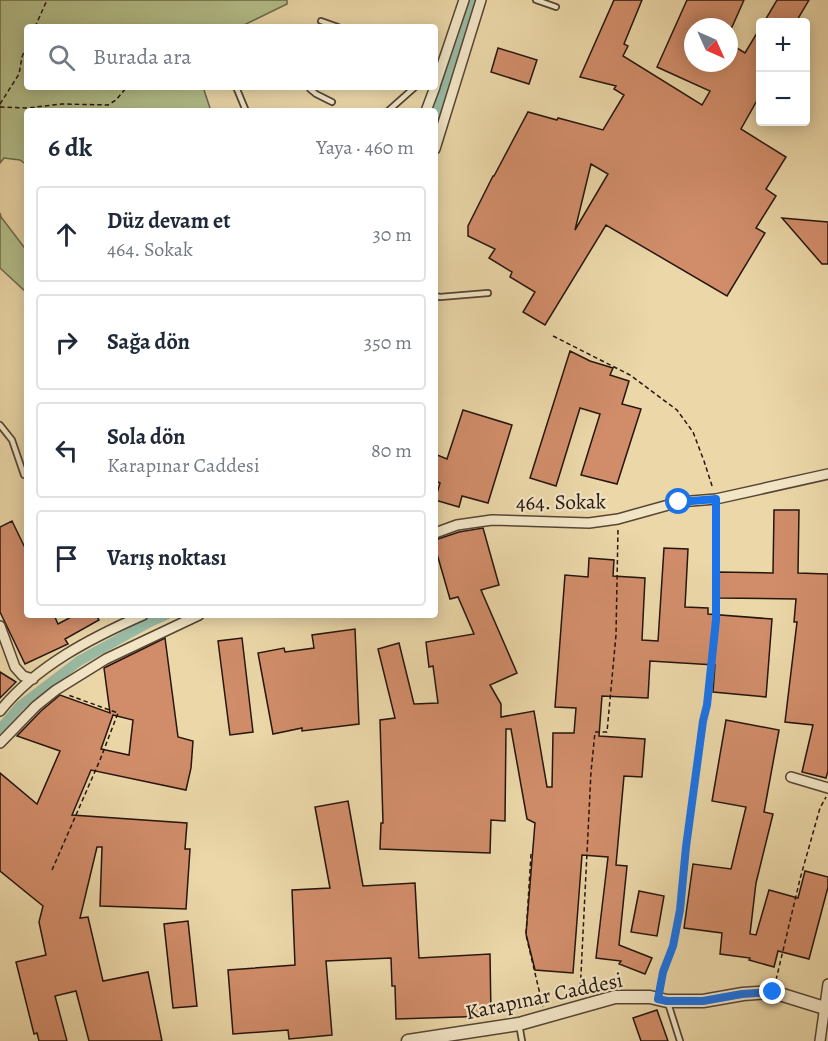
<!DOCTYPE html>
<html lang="tr">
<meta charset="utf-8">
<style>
:root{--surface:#fff;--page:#f2f2f3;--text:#1f2937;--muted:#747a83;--line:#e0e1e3}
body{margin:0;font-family:Alegreya,serif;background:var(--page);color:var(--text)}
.controls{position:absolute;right:18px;top:18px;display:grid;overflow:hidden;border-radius:6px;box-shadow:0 3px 15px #0003}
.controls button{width:54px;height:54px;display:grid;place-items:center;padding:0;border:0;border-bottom:2px solid var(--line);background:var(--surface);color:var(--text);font:30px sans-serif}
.compass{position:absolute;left:684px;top:18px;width:54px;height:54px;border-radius:50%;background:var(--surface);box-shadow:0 3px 15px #0003;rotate:135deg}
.stop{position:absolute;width:18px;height:18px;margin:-14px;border:4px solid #1a73e8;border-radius:50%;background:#fff}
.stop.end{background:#1a73e8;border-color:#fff;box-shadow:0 2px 6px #0008}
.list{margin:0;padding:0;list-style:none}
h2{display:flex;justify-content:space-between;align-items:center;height:78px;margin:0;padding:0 24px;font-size:26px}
h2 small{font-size:20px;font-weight:400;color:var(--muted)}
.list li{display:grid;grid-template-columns:39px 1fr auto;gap:18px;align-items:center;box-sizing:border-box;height:96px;margin:0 12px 12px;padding:0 12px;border:2px solid var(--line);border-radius:6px}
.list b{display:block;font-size:22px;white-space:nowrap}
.list p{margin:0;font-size:20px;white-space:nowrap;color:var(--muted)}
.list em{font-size:20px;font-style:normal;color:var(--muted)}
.icon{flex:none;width:33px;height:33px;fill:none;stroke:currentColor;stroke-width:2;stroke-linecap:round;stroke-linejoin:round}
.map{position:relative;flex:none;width:828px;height:1041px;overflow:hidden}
.search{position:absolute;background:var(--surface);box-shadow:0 3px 15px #0003;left:24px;top:24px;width:414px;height:66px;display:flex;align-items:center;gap:15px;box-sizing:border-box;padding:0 21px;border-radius:6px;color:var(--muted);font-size:22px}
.panel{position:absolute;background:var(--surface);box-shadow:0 3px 15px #0003;left:24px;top:108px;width:414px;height:510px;border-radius:6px}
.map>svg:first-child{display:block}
</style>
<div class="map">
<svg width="828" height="1041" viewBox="0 0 828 1041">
<rect width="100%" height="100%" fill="#ebd7a8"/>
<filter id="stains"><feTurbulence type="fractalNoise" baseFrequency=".00333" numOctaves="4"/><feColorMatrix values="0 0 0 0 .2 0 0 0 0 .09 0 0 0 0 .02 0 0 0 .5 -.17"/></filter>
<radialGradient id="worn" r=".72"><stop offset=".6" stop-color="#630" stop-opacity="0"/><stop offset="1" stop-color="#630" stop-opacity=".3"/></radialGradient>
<path fill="#b4bf8a" stroke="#6c6a4c" stroke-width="1.5" d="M0 0H287V4L240 27H27V87H203L211 111H27V165L20 160 4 158 0 163Z
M0 213 1 217 27 251V293L0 268Z"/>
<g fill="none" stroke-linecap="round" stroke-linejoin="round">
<path stroke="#99baa3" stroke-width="10" d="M435 120 453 61 474 0
M0 729 20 706 79 661 148 623 166 615"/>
</g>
<path fill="#d18d6a" stroke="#25160e" stroke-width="1.5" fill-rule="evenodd" d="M614 0H642L624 44 628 46 623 56 702 105 710 91 657 67 687 0H744L732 27H693V63H729V43L745 53 760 28V95L741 129 786 157 766 189 776 196 756 228 765 233 727 296 606 225 545 325 523 312 535 292 510 277 512 272 489 258 495 249 468 236V226L493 176H494L528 112 557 120 558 118 603 130 624 95 614 89 616 86 580 77ZM591 164 608 174 575 230Z
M777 0H809L796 22H764Z
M498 48 537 60 529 84 491 72Z
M782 218 828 222V264H822Z
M570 351 590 361 613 368 610 375 629 381 622 404 641 409 617 484 581 475 600 414 580 408 556 486 530 478Z
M463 410 512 425 488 503 462 496 459 507 435 500 440 483 435 481V454L447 459Z
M774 510H799L798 573 828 574V771L826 778 802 772 813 725 785 722 797 622H794L796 599 718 598V572L773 573Z
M12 521 27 552V615H54L58 624 75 615H96L99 620 65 639 68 644 25 664 0 612V527Z
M483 528 499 585 481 590 517 673 490 685 501 704V717L534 711 547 787H552L553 733H574L576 708 555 707 565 575 588 577 589 558 614 560 613 576 645 578 642 640 658 641 664 548 688 549 685 607 708 608V614L772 619 766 697 713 692 715 665 650 661 648 698 602 696 599 736 645 739 642 777 624 776 616 865 627 866 619 945 652 958 645 974 619 964 621 961 596 958 608 857 582 855 573 973 535 970 526 934 535 823 527 819 511 729H506L505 821 491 820 490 853 380 849 381 823H383L380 720 395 718 378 649 399 643 414 704 438 703 433 666 429 667 426 642 474 634 458 597 450 599 435 547V540L459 532Z
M355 629 359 724 302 731V728L273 734 258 653 284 648 285 652 314 648 312 635Z
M165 638 178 737 193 741 191 768 186 790 91 770 72 815 187 823 185 849H190L186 909 100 906 102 847H97L80 918 88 917 103 981 148 972 162 1041H89L76 991 55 996 67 1041H39L37 1033 34 1034 16 962 46 955 39 922 43 906 0 871V773L37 804 60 751 17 736 41 711 60 695 110 713 104 668ZM113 715 133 720 129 755 101 749Z
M242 638 253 732 230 735 218 641Z
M0 672 16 682 0 698Z
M726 720 779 730 764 812 773 814 756 883 750 934 756 935 769 890 798 898 805 871 828 877V887L809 959 778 951 774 967 749 960 750 958 720 954 722 933 684 928 693 864 731 869 746 807 712 801Z
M348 801 363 886 415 883 419 958 490 954 491 1016 396 1019 395 986H392L391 958 326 961 332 1035 289 1039 288 1030 233 1034 228 970 295 965 292 890 330 888 315 807Z
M639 891 664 896 657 936 631 932Z
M188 921 197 1006 173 1008 164 924Z
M657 1010 668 1041H641L633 1018Z"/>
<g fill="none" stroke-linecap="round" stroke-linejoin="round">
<defs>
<path id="service" d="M536 0 556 7
M321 21 338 27
M236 87 246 111
M310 87V89L316 94 332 102
M388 111 415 87
M435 296 440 297 488 293
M0 425 12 440 24 475
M668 1003 680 1041
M519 1024 522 1041"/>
<path id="minor" d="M435 86 464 0
M426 111 435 87
M435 149 481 0
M435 533 457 525 492 520 589 523 618 519 679 502 716 499 828 474
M0 626 15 667 23 676 33 679
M0 711C36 666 91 638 143 615
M0 743 36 706 56 690 106 659 199 615
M791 777 828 788
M820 1041 828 984"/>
<path id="tertiary" d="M408 1041 519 1024 615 997H650L667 1001H703L743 994 773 992 828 1009"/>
</defs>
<use href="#service" stroke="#564634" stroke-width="8"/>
<use href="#minor" stroke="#564634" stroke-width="12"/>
<use href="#tertiary" stroke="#564634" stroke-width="15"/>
<path stroke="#25160e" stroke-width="1.5" stroke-dasharray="4.5 3" stroke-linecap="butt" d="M35 27 47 0
M0 104 19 74 22 57 27 44
M0 107 27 108 62 104 108 105 116 100 127 87
M553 336 630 375 677 410 693 432 704 461 713 489
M531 854 526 935 543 1007
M52 870 100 760 118 713 68 695
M776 980 800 879 820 808 826 797
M660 988 663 972 673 946 680 910 686 847 703 721 707 705 715 620 716 509
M580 994 591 772 595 732H607L616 635 618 529"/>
<use href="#service" stroke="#f2e5c6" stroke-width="4.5"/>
<use href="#minor" stroke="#f2e5c6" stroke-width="9"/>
<use href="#tertiary" stroke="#f2e5c6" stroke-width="12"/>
</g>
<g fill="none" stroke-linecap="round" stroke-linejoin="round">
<path stroke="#1a73e8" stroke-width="8" d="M679 502 716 499V620L707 705 703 721 686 847 680 910 673 946 663 972 658 999 667 1001H703L742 994 773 992"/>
</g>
<g text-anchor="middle" stroke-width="4.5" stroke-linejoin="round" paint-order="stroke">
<g font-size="21" fill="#25160e" stroke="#f2e5c6">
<text transform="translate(561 502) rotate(-1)" y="7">464. Sokak</text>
<text transform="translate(544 996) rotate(-12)" y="7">Karapınar Caddesi</text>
</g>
</g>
<rect width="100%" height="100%" filter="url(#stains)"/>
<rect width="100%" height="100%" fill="url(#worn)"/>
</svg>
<div class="controls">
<button>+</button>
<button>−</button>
</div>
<svg class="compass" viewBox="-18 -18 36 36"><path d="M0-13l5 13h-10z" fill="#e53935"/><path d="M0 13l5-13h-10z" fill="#747a83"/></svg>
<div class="stop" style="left:679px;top:502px"></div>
<div class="stop end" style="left:773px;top:992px"></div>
<div class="search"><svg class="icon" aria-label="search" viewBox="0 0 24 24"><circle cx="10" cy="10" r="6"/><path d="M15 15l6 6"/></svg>Burada ara</div>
<section class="panel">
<h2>6 dk<small>Yaya · 460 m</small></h2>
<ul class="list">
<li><svg class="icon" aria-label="ahead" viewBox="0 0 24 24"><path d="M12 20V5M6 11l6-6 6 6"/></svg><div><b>Düz devam et</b><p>464. Sokak</p></div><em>30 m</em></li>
<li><svg class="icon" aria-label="right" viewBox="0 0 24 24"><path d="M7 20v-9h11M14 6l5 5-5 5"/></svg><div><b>Sağa dön</b></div><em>350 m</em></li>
<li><svg class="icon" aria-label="left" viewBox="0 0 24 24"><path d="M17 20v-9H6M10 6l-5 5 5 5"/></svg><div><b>Sola dön</b><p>Karapınar Caddesi</p></div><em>80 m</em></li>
<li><svg class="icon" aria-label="arrive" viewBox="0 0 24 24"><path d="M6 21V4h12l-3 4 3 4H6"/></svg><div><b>Varış noktası</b></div></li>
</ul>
</section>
</div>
